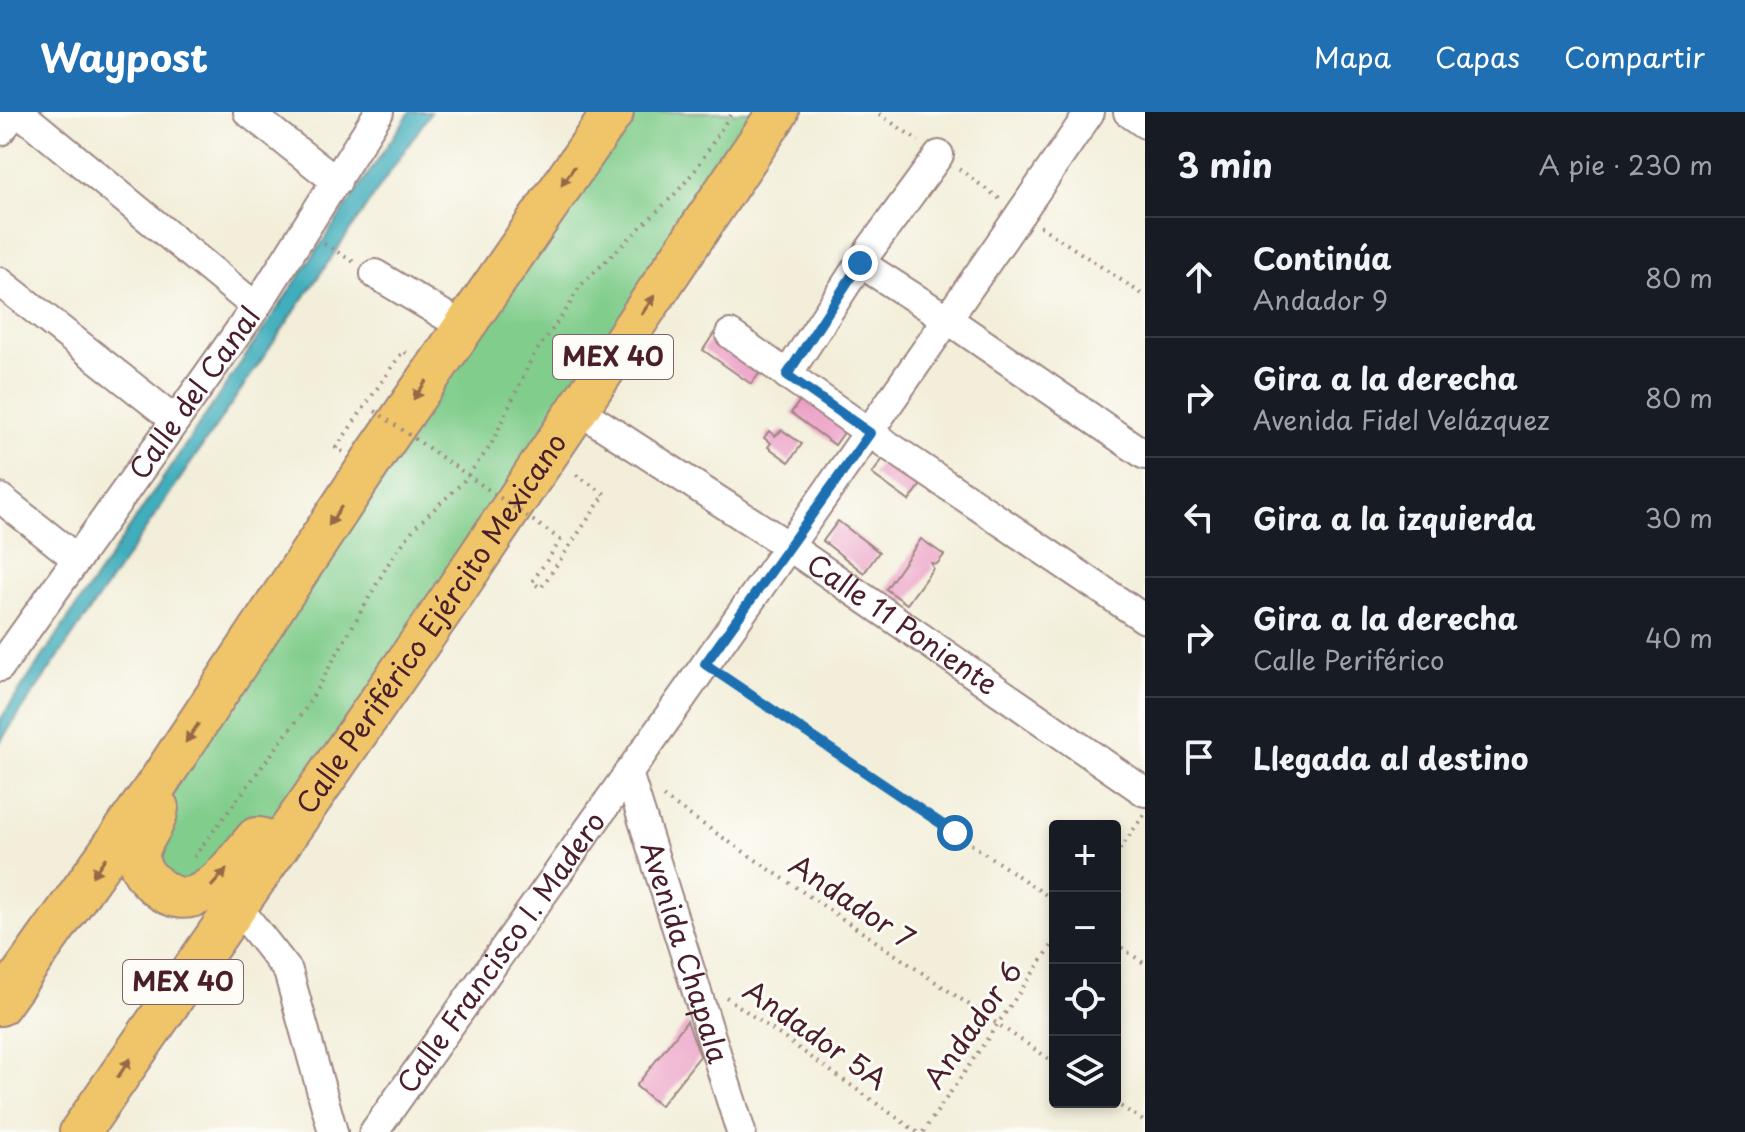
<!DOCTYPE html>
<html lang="es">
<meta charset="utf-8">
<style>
:root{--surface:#171b24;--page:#20242c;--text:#f1f3f6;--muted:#9ea1a6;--line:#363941;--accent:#1f6fb2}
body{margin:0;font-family:"Playpen Sans",sans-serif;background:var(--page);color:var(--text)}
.controls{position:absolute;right:24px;bottom:24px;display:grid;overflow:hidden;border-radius:8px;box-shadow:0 4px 12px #0003}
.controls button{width:72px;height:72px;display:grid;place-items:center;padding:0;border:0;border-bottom:2px solid var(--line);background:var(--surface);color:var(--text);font:40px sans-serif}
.stop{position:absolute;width:24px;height:24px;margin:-18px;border:6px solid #1f6fb2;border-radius:50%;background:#fff}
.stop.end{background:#1f6fb2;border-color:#fff;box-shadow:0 2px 8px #0008}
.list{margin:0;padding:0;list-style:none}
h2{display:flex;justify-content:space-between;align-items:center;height:104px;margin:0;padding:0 32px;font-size:34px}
h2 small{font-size:26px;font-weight:400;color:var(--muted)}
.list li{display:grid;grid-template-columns:52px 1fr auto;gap:24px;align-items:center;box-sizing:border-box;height:120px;padding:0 32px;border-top:2px solid var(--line)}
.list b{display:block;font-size:30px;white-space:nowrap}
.list p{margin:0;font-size:26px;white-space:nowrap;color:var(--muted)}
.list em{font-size:26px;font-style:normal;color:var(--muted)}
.icon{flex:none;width:44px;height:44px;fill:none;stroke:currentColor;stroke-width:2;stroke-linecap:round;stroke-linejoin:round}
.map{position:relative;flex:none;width:1145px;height:1020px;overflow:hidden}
header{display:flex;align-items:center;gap:48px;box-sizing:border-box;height:112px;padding:0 40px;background:var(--accent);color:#fff}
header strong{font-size:38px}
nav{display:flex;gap:44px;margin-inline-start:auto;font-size:28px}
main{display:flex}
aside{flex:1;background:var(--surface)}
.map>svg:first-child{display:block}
</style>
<header>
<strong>Waypost</strong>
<nav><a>Mapa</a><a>Capas</a><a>Compartir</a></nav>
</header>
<main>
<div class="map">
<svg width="1145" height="1020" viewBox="0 0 1145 1020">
<rect width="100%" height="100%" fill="#fdfcf7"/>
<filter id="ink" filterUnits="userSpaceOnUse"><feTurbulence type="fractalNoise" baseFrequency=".0125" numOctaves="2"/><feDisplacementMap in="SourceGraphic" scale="16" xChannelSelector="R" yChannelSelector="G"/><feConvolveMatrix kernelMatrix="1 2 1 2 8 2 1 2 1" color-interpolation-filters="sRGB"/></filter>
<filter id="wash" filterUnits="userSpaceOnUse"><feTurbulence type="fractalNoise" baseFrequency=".006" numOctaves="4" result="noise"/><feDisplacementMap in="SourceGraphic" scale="32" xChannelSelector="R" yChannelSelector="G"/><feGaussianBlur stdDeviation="1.8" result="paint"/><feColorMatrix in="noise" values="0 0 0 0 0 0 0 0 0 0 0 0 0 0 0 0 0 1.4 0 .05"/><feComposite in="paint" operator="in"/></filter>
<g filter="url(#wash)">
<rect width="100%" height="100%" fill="#f2eed9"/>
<path fill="#81cd8c" stroke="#66765c" stroke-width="2" d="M620 0H775L284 713 188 775 156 755 167 669Z"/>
<path fill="#3faebc" stroke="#446674" stroke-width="2" d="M410 0H431L0 630V608Z"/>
<g id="blocks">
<path fill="#eb9ec5" d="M714 221 763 257 751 272 703 238Z
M804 283 848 315 835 333 791 301Z
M782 318 802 332 789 350 768 335 771 331 764 326 769 319 775 324Z
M885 344 928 363 909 389 872 362Z
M838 409 879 440 864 461 823 429Z
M921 427 944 443 937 452 931 451 933 456 907 492 886 477Z
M687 909 700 944 660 994 636 974Z"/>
</g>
</g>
<g filter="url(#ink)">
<use href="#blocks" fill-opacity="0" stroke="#9e8682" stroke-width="2"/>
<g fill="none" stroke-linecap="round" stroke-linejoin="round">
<defs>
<g id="minor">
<path d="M19 0 256 195"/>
<path d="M248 0 337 70"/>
<path d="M1128 0 1145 12"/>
<path d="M0 19 16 0"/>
<path d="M860 151 946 206 1145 343"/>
<path d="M375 162 464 215"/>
<path d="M0 170 175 308"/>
<path d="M730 222 870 321 1145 507"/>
<path d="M787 263 860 151 939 43"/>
<path id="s1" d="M577 297 787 433 1145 680"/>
<path d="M0 386 77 447"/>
<path id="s2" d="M0 555 256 195 379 0"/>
<path id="s3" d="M628 661 741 1020"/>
<path d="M236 793 288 859 333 1020"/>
<path id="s4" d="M374 1020C614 681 856 343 1090 0"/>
</g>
<g id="highway">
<path d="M158 696C156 713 142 725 139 741 137 754 146 765 155 773 197 811 230 755 256 726H260"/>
<path d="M0 893 160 668 378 339 613 0"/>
<path id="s5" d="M80 1020 448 490 778 0"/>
</g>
</defs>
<use href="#minor" stroke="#9e8682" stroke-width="32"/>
<use href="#highway" stroke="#9e8682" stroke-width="44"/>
<path stroke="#9e8682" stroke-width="4" stroke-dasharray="2 6" stroke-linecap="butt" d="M879 2 919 29
M959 57 1000 87
M1040 114 1145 184
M324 132 354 150
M343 340 336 336 403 239 408 242
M561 428 532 470 541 476 605 382 572 360
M726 566 1055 789
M663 685 1055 951
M1115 744 1144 703
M194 745 306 596 391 447 416 414 462 371 490 335 533 244 569 194 579 175 677 80 696 57 732 0
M1115 831 1145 852
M726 885 917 1020
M1114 990 1145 1010
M923 1020 1055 829"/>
<use href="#minor" stroke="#fff" stroke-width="28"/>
<use href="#highway" stroke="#f0c469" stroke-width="40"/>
<path stroke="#9e8682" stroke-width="4" stroke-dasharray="2 6" stroke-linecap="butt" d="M375 299 561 428"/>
</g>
<defs><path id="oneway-solid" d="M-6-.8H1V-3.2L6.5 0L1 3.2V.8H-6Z" transform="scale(2)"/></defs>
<g fill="#956947">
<use href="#oneway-solid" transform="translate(568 64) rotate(125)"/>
<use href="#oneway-solid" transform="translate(648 193) rotate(-56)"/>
<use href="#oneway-solid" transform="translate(420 278) rotate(125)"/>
<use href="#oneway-solid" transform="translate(335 404) rotate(124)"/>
<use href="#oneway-solid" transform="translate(192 621) rotate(124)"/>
<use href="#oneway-solid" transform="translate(99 755) rotate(125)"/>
<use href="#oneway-solid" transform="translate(219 766) rotate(-48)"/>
<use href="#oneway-solid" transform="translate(124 956) rotate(-56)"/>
</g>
</g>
<g fill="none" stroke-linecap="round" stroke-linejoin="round" filter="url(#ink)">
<path stroke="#1f6fb2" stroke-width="10" d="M860 151 787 263 870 321 705 552 955 721"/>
</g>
<g text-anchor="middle" stroke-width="6" stroke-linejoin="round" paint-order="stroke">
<g fill="#fdfcf7" stroke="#806168" stroke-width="2">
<rect x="553" y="223" width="120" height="44" rx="6"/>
<rect x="123" y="848" width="120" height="44" rx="6"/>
</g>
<g font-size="26" font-weight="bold" fill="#4a1f2b">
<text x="613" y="254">MEX 40</text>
<text x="183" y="879">MEX 40</text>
</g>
<g font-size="28" fill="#4a1f2b" stroke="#fdfcf7">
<text dy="10" stroke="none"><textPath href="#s2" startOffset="336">Calle del Canal</textPath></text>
<text dy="10" stroke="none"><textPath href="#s5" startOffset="618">Calle Periférico Ejército Mexicano</textPath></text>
<text dy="10" stroke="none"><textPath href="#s1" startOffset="390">Calle 11 Poniente</textPath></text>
<text transform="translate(852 790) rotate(34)" y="10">Andador 7</text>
<text dy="10" stroke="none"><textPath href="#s4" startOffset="220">Calle Francisco I. Madero</textPath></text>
<text dy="10" stroke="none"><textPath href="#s3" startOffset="188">Avenida Chapala</textPath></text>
<text transform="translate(973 913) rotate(-55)" y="10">Andador 6</text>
<text transform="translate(815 923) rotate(35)" y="10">Andador 5A</text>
</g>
</g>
</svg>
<div class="controls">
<button>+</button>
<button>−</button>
<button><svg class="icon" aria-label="locate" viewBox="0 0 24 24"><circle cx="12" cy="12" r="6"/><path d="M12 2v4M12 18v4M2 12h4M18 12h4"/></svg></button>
<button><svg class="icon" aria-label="layers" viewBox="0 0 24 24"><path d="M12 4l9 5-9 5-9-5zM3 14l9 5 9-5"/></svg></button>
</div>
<div class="stop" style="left:955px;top:721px"></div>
<div class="stop end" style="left:860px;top:151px"></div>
</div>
<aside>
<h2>3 min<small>A pie · 230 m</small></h2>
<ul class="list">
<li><svg class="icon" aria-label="ahead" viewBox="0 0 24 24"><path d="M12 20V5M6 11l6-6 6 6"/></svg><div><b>Continúa</b><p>Andador 9</p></div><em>80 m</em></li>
<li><svg class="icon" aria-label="right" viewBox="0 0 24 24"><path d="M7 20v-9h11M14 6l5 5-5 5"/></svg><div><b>Gira a la derecha</b><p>Avenida Fidel Velázquez</p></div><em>80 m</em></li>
<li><svg class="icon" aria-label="left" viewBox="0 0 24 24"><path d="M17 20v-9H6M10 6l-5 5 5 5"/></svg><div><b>Gira a la izquierda</b></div><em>30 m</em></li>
<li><svg class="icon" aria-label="right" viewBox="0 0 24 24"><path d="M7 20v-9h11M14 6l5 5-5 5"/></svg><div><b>Gira a la derecha</b><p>Calle Periférico</p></div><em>40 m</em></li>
<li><svg class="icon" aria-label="arrive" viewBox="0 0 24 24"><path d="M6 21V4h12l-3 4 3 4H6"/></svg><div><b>Llegada al destino</b></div></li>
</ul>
</aside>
</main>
